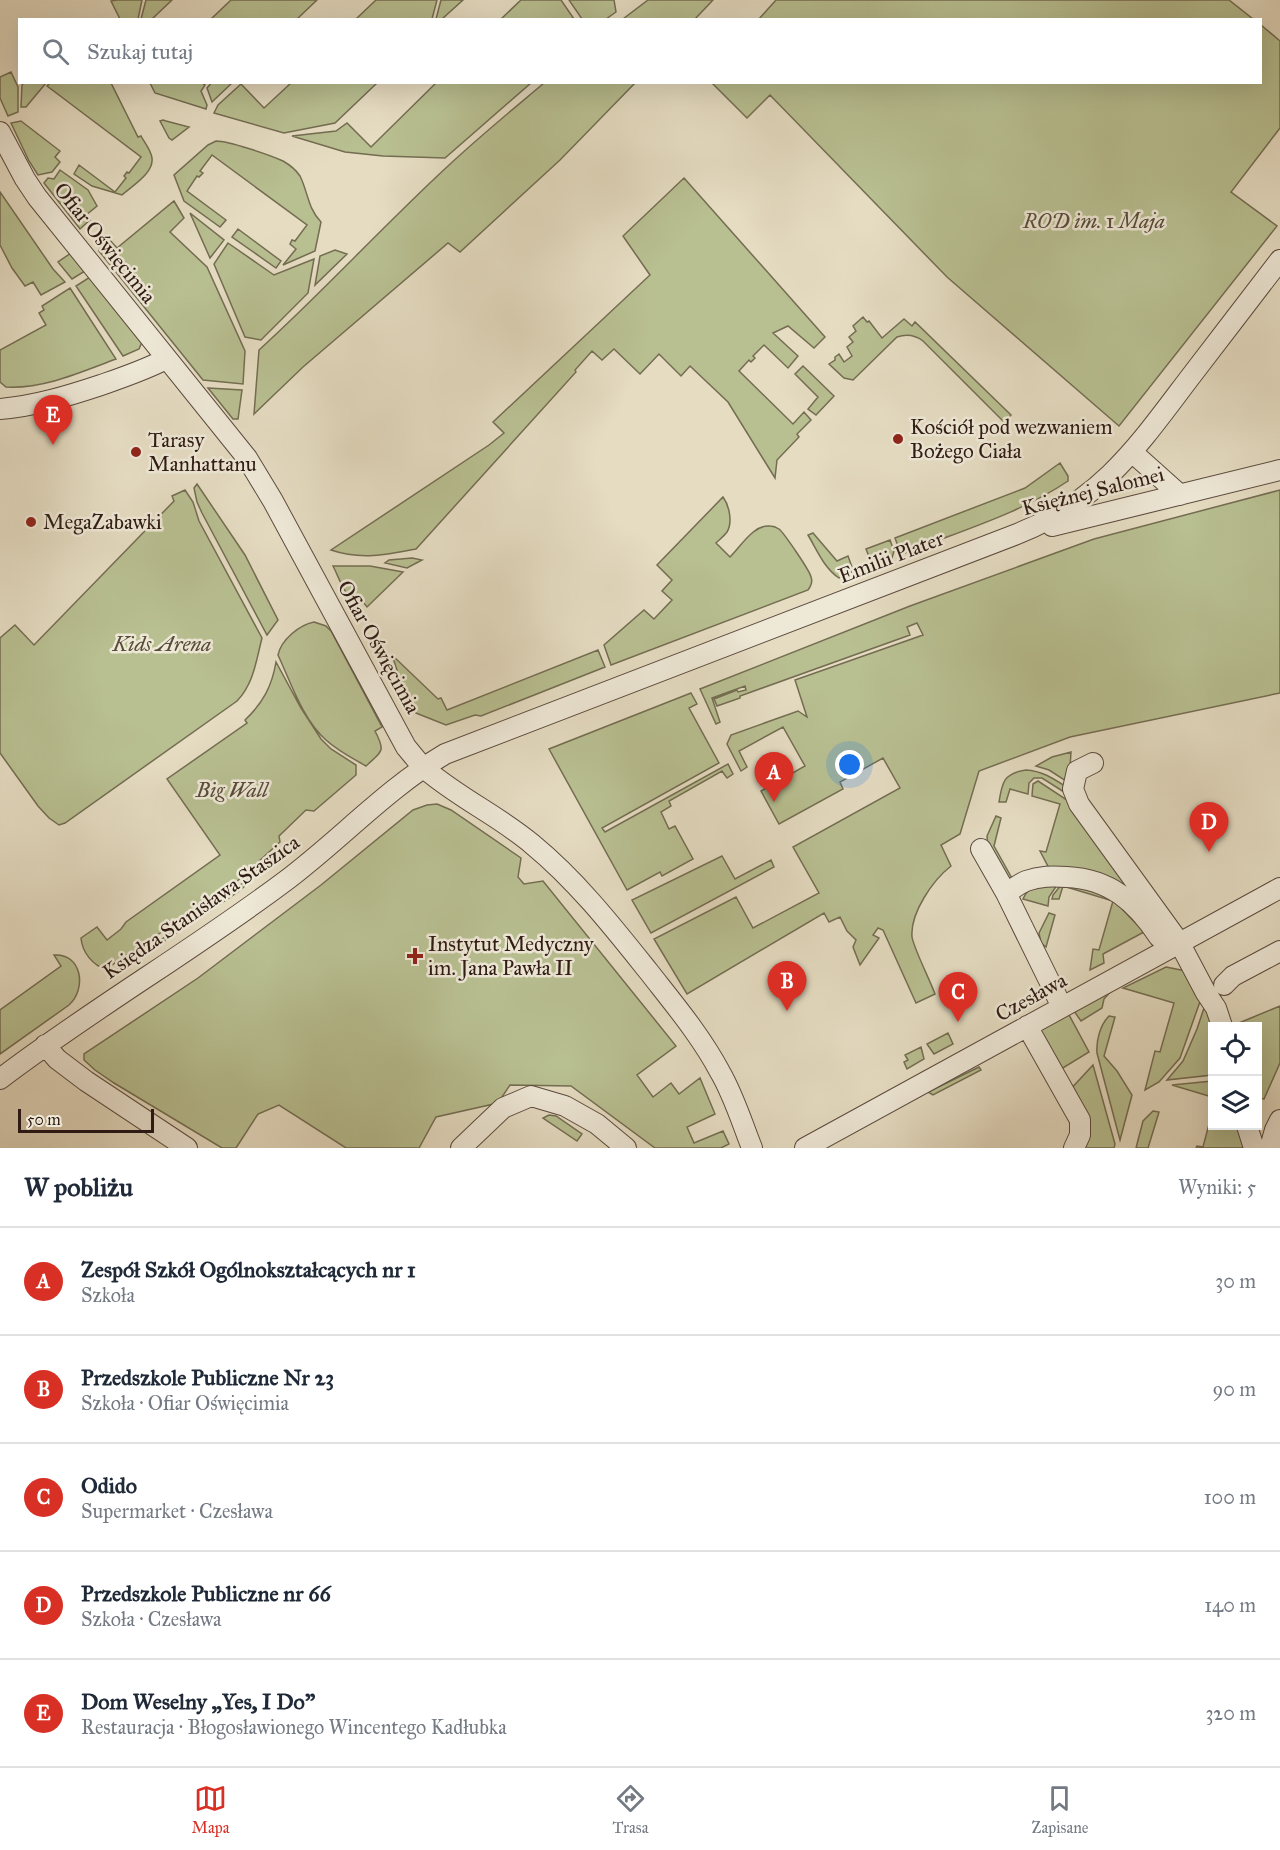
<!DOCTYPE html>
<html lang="pl">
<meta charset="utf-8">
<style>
:root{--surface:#fff;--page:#f6f6f7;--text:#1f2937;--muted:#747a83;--line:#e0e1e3;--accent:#d93025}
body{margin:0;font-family:"IM FELL Great Primer",serif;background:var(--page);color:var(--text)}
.controls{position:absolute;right:18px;bottom:18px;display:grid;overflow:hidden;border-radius:0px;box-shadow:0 6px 24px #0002}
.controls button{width:54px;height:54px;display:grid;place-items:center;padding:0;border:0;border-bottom:2px solid var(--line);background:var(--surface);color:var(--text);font:30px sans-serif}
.scale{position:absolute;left:18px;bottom:15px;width:136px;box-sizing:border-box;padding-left:6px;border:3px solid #2f1b13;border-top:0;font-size:16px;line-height:21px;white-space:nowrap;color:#2f1b13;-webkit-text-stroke:4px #eee8d7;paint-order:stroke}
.you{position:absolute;left:850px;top:765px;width:21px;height:21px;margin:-15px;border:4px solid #fff;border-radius:50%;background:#1a73e8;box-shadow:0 0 0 9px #1a73e833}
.badge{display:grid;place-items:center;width:39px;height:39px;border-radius:50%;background:var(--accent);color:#fff;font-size:20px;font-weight:700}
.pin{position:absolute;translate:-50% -50px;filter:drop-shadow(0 2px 3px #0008)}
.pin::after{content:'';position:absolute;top:32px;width:21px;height:18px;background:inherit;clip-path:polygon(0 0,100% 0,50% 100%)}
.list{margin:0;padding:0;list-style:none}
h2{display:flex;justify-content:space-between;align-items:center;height:78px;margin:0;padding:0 24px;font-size:26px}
h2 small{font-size:20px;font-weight:400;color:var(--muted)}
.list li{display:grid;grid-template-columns:39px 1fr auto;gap:18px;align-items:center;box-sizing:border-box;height:108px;padding:0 24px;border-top:2px solid var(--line)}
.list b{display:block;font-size:22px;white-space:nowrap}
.list p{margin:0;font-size:20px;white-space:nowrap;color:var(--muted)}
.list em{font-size:20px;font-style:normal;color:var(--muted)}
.icon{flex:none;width:33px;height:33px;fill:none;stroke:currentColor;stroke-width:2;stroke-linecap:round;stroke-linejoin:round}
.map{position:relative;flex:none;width:1280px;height:1148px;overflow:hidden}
.search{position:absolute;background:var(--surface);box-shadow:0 6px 24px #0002;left:18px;right:18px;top:18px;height:66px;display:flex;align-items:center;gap:15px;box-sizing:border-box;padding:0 21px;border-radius:0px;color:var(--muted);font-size:22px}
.sheet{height:618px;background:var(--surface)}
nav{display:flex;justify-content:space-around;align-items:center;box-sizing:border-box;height:84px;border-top:2px solid var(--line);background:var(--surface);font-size:16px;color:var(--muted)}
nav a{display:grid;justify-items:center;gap:3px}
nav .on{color:var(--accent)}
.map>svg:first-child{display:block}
</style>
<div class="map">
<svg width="1280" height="1148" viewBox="0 0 1280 1148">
<rect width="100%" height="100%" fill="#e5dcc2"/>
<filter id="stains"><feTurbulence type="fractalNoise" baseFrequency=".00333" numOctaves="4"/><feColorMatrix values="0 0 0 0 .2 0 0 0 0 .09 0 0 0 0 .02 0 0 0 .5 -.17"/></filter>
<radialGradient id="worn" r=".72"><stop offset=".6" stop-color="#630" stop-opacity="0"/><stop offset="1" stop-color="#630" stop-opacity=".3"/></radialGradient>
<path fill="#b8bf91" stroke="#746d52" stroke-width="1.5" d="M117 0H142L138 19H120L111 1Z
M146 0H172L152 19H141Z
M231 0H317L297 19H211Z
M376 0H437L432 19H356Z
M441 0H463L442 19H436Z
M521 0H561L574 19H501Z
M569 0H614L616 12 606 19H582Z
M648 0H713L695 19H623Z
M776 0H1229L1253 19H759Z
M1261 25 1280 41V128L1231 192 1277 226 1119 426 947 277 770 95 747 118 712 83 1260 82Z
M11 72 18 87V112L8 116 0 98V77Z
M212 82H232V83L212 102 207 88Z
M437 82 531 83 445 158 383 156 345 152 292 136 336 131 347 123 371 147Z
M24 83H46L26 107H21L22 85Z
M50 83H111L138 137 141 136C144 142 151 150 152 158 154 173 132 186 122 195L92 186 74 174 79 165 115 192 126 178 124 176 127 172 129 173 141 157 47 86Z
M150 83H202L205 85 201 91 207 105 206 109 155 93Z
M291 83V82L377 83 335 123 284 133 214 113 218 105 241 84 264 108Z
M544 83H635L560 160 460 252 448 243 303 367 254 414 259 350C324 291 383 226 448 166 479 137 512 110 544 83Z
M163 120 166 121 189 127 172 140 169 138 160 121Z
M21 121 60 151 55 157 60 162 52 172 38 175 29 161 11 123Z
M216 141C229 141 270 155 283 161 290 165 296 170 300 176 308 192 308 209 321 222L315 251 283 265 296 249 290 244 292 240 295 241 307 225 212 155 200 171 203 173 199 177 197 176 187 191 226 220 220 227 184 201 174 175 208 145Z
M60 170 88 190 97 206 86 215 90 220 80 229 44 183 48 178 54 179Z
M684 178 825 337 814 348 788 326 773 333 798 356 788 368 764 345 753 356 755 358 751 362 749 360 739 371 793 424 804 412 811 420 797 434 799 437 777 460 775 478 728 402 690 366 681 376 659 354 640 374 614 349 602 360 592 351 575 370 576 372 416 549C386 555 360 560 331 550L489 445 504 433 493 422 650 275 623 236Z
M0 192 53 269 65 282 41 295 33 282 25 286 12 268 0 245Z
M174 201 184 218 170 232 207 267 245 351 243 384 203 380 99 251 102 243 108 238 117 248Z
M190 213 224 240 210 258Z
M238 229 281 261 276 268 232 237Z
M228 243 274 275 314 259 308 293 261 340 245 337 214 264Z
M335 250 347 254 315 285 320 256Z
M71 253 85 271 72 279 58 262Z
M90 277 142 342 139 349 123 356 76 286Z
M70 288 116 359C81 372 44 389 6 387L0 382V350L46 325 39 313 44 310 42 306Z
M863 317 867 322 869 321 882 338 904 319 912 326 915 322 1011 415 1004 422 923 341C915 335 906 334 897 337L853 380 844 378 829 364 835 360V357L839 354 844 362 852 356 847 347 853 342 849 337 856 331 853 326Z
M803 366 834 396 816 415 808 409 818 397 795 374Z
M208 388 242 390 238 419H233Z
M1060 463 1068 476V481C1019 514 960 531 905 553L899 549 895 538 1025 488Z
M197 484 245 555 278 620 267 635 202 513 197 502 194 488Z
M185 490 193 502 199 521 262 638C256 661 254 683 237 701L65 823 59 825 49 818 38 806 0 753V638L15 625 34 645 174 501 172 496Z
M1280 490V693L1070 737 979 771 960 834 941 845 951 866C933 880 910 913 912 937 914 949 930 980 935 994L916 1003 883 930 878 928 873 935 879 938 860 965 853 947 856 940 847 931 840 917 829 922 824 913 687 994 654 939 736 897 753 928 819 893 793 847 900 788 883 758 840 782 843 789 779 824 761 791 805 766 783 727 739 751 747 767 741 771 727 744 731 735 798 711 807 717 795 680 923 635 917 623 907 627 910 635 740 696V698L717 706 714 699 737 690 738 692 746 690 745 686 712 698 720 722 716 724 700 689 910 606 1094 539Z
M723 497C729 505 733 522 727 532 724 536 719 540 716 543L730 557C741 546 754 524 770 526 774 526 776 527 779 529 784 533 810 571 811 577 813 582 811 586 808 590L611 665 604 645 644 610 654 619 672 600 662 591 672 580 657 565Z
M813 533 837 561 848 556 852 567 851 573 839 578C824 568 817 550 808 535Z
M890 540 894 551 892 558 875 564 871 562 866 549Z
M412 558 422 560 407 568 385 563 389 560Z
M333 566H370L403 572 367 607 363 602C346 604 340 579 333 566Z
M314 622 326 626 331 631 382 727 375 731C386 752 382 751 366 766 352 758 338 751 326 740 303 720 291 683 278 655 281 640 299 625 314 622Z
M598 650 605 667 481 716 475 715 446 725 416 713 409 706 392 655 438 699 441 698 447 710Z
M276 662 301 708 321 739 331 749 356 765V775L314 811 306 810 279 836 280 842 234 884 106 969C93 966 82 952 81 938L97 927 107 940 121 929 126 922 220 855 167 779 247 723 245 720C263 703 272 686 276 662Z
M691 693 697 704 689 708 719 763 602 828 605 832 728 764 733 774 727 778 722 771 669 801 671 806 661 812 669 829 675 826 693 859 662 876 660 872 627 890 549 749Z
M1071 752 1069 783 1049 770 1036 766 1052 757Z
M1026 770C1043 771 1054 779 1068 788L1064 792 1042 778H1034L1029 783 1028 794 1010 789 1006 802H999C1002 782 1004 773 1026 770Z
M1038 781 1070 802 1134 894 1050 870 1040 851 1046 852 1060 804 1032 796 1033 784Z
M437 804 451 810 521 858 518 877 524 884 543 881 676 1046 637 1075 653 1097 671 1083 679 1094 700 1078 715 1114 687 1127 694 1143 723 1131 729 1144 721 1148H655L571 1086 510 1085 498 1103 436 1117 419 1148H346L279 1105 258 1114 236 1148H222L114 1083 95 1070 84 1060V1054L198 978 321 885 413 810 427 805Z
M996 816 1001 818 994 846 1014 882 1010 884 988 846 987 836Z
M275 854 280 855 238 892 125 967 116 970 236 889Z
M722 856 735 879 771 860 774 867 651 933 632 900Z
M1082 884 1122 906V909L1144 932 1103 954 1104 963 1090 970 1093 949 1099 950 1113 901 1063 886 1059 899H1052L1053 895 1061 885Z
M1057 885 1049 897 1048 906 1023 899C1029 883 1043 886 1057 885Z
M1049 913 1055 915 1046 947 1041 943 1039 933Z
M54 955C82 953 87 989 69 1005L0 1054V1010L61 966Z
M1166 967 1186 971 1202 996 1180 1058 1159 1082 1145 1090 1155 1051 1160 1052 1174 1003 1123 988Z
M1111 991 1104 999 1102 1008 1081 1021 1074 1011Z
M1206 1002 1212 1026V1075L1167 1080 1183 1061 1197 1029Z
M1280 1006V1063L1264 1099 1258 1098V1026H1234V1025Z
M1068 1013 1089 1052 1058 1071 1035 1031Z
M1109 1016 1115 1017 1104 1056 1117 1071 1132 1095 1120 1140 1097 1053C1096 1041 1100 1025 1109 1016Z
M948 1033 953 1044 934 1054 927 1044Z
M921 1047 924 1059 907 1069 904 1062 908 1060 905 1055Z
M1093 1065 1115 1144 1114 1148H1084L1068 1092Z
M979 1067 981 1070 933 1095 928 1092Z
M1212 1081V1097L1172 1085Z
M1153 1111 1159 1112 1148 1148H1136L1143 1121Z
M1212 1113V1126H1238L1245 1148H1196L1197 1146 1203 1147Z
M549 1115 556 1116 582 1134 577 1141 543 1118Z"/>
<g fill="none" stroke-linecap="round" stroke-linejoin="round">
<defs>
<path id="minor" d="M0 132 25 179 37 197 247 458 273 501 406 747C412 754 418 762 424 768 457 797 499 816 532 844 577 881 613 927 649 972 674 1004 701 1036 720 1072 734 1096 742 1123 752 1148
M0 409C35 406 68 396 101 385 124 377 145 370 166 359
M1132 452 1180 495
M1052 526C1128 508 1204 488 1280 470
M1093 763 1077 771 1073 789 1079 804 1179 942 1206 993 1216 1008 1222 1026
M981 849 1006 893 1062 1007
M1006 893C1013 889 1019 884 1026 881 1040 876 1052 876 1067 877 1110 879 1136 902 1159 937
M1224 985 1233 976 1280 951
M1027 1026 1080 1120V1135L1074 1148
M45 1045 57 1059 86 1081 187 1148
M0 1079C92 1009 192 951 284 882 339 841 386 789 445 754L1017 534C1100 501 1136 449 1188 380 1219 340 1249 300 1280 260
M1247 1126 1254 1148
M461 1148 503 1108 531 1096 565 1106 597 1124 626 1148
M805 1148 1280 888
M1270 1148 1275 1130 1280 1120"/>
</defs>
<use href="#minor" stroke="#5c4b3f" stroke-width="22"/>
<use href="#minor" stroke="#eee8d7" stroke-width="20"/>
</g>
<g fill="#8f2418" stroke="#eee8d7" stroke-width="2">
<circle cx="898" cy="439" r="6"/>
<circle cx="136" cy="452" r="6"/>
<circle cx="31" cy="522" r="6"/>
<path d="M412 947h6v6h6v6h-6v6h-6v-6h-6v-6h6z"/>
</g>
<g text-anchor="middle" stroke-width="5" stroke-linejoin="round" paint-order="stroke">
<g font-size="21" font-style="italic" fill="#584c39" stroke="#eee8d7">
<text x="1094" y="228">ROD im. 1 Maja</text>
<text x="162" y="651">Kids Arena</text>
<text x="232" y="797">Big Wall</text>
</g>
<g font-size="21" fill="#2f1b13" stroke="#eee8d7">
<text transform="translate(105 243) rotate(51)" y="7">Ofiar Oświęcimia</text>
<text transform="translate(1093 491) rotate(-14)" y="7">Księżnej Salomei</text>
<text transform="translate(891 557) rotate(-21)" y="7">Emilii Plater</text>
<text transform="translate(379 647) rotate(61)" y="7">Ofiar Oświęcimia</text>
<text transform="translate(201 907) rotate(-35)" y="7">Księdza Stanisława Staszica</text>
<text transform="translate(1031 997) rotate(-29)" y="7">Czesława</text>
</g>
<g font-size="21" fill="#2f1b13" stroke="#eee8d7" text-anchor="start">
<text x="910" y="434">Kościół pod wezwaniem<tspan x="910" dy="24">Bożego Ciała</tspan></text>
<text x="148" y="447">Tarasy<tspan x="148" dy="24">Manhattanu</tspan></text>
<text x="43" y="529">MegaZabawki</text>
<text x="428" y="951">Instytut Medyczny<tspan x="428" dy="24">im. Jana Pawła II</tspan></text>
</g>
</g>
<rect width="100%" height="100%" filter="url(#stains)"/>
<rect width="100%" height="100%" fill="url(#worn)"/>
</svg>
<div class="controls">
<button><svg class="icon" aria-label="locate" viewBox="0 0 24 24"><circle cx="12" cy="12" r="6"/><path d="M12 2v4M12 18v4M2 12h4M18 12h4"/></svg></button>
<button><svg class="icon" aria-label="layers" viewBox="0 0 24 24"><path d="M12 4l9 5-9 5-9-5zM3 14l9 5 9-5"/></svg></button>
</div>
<div class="scale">50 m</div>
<div class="you"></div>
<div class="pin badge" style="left:774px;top:802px">A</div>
<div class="pin badge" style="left:787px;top:1011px">B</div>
<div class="pin badge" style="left:958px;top:1022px">C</div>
<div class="pin badge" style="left:1209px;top:852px">D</div>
<div class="pin badge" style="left:53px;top:445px">E</div>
<div class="search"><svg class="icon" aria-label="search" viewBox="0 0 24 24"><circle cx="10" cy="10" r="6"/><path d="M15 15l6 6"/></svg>Szukaj tutaj</div>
</div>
<section class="sheet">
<h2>W pobliżu<small>Wyniki: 5</small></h2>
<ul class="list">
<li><span class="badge">A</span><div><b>Zespół Szkół Ogólnokształcących nr 1</b><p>Szkoła</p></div><em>30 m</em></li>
<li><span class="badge">B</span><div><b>Przedszkole Publiczne Nr 23</b><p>Szkoła · Ofiar Oświęcimia</p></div><em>90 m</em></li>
<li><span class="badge">C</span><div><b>Odido</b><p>Supermarket · Czesława</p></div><em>100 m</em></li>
<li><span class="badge">D</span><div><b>Przedszkole Publiczne nr 66</b><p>Szkoła · Czesława</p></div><em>140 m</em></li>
<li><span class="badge">E</span><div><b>Dom Weselny „Yes, I Do”</b><p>Restauracja · Błogosławionego Wincentego Kadłubka</p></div><em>320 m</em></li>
</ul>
</section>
<nav>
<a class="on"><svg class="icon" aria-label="map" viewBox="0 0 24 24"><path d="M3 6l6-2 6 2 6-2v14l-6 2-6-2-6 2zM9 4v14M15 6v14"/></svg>Mapa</a>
<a><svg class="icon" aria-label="directions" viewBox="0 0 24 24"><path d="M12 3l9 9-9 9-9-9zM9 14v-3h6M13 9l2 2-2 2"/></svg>Trasa</a>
<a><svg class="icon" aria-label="saved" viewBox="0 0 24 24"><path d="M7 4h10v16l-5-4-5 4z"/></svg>Zapisane</a>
</nav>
